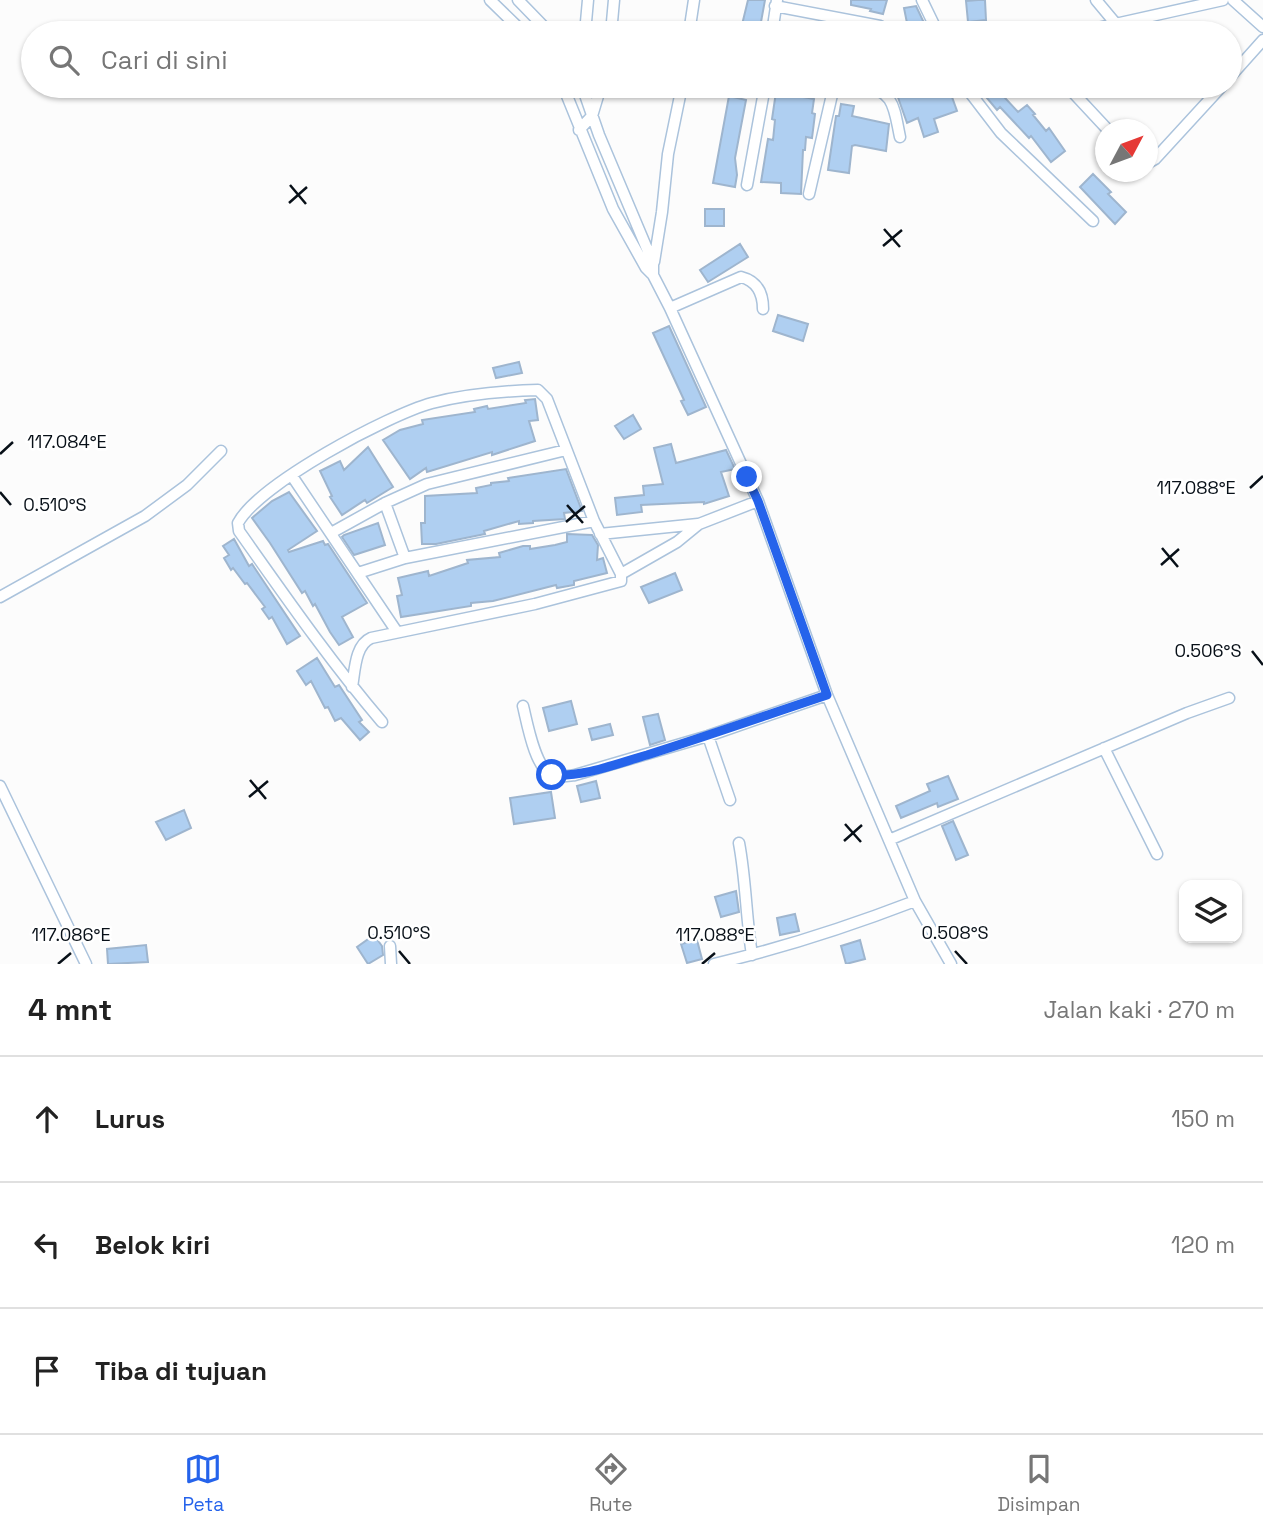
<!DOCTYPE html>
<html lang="id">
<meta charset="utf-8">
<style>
:root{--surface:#fff;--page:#f6f6f6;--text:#222;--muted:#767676;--line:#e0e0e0;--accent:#2563eb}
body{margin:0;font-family:"Space Grotesk",sans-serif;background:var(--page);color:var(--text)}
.controls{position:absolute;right:21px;bottom:21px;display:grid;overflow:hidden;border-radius:14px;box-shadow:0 2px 5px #0004}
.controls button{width:63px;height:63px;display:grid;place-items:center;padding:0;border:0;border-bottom:2px solid var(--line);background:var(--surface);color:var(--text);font:35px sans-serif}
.compass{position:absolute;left:1095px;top:119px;width:63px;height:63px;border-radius:50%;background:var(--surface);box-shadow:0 2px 5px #0004;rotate:49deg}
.stop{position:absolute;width:21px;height:21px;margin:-16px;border:5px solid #2563eb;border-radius:50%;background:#fff}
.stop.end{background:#2563eb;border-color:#fff;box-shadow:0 2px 7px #0008}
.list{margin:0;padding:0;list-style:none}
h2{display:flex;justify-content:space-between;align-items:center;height:91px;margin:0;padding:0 28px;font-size:30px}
h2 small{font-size:23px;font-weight:400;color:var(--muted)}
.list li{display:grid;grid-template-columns:46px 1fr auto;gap:21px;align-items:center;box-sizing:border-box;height:126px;padding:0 28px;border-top:2px solid var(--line)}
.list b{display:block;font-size:26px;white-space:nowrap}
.list em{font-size:23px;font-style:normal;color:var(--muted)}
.icon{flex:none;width:38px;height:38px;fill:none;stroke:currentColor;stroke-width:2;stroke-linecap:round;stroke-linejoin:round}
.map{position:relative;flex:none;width:1263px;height:964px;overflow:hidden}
.search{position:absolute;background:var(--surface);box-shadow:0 2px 5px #0004;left:21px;right:21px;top:21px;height:77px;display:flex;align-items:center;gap:18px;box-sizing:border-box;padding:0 24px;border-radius:38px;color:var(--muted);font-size:26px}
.sheet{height:469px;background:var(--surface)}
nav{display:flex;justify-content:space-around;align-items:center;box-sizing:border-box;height:98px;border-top:2px solid var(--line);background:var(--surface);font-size:19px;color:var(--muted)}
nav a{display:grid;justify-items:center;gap:4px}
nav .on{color:var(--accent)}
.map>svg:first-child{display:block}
</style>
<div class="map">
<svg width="1263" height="964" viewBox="0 0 1263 964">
<rect width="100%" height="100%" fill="#fcfcfc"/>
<path fill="#afcff1" stroke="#9eb5ce" stroke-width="2" d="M748 0H765L759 33H740Z
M851 0H887L883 14 870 11 871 9 851 5Z
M978 0H985L986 20 968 22 966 1Z
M916 6 926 27 927 33H909L904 8Z
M894 86H905L908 95 932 88 931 86H948L957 111 934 119 938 132 924 137 918 118 907 123Z
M988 86H994L1018 112 1027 105 1035 114 1033 115 1046 131 1049 128 1065 151 1051 162 1031 136 1029 138 1000 107 997 110 981 91Z
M776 92 814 99 812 113 815 114 812 138 806 137 805 150H803L801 194 781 193V183L761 182 768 139 773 140 775 120 772 119Z
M729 96 746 100 735 158 737 175 735 187 713 183Z
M841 104 854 106 852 116 889 124 886 151 855 145 852 146 849 173 828 170 836 116H839Z
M1093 174 1111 192 1108 194 1126 212 1115 224 1080 187Z
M705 209H724V226H705Z
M740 244 748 257 708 282 700 270Z
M778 315 808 324 803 341 773 331Z
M669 326 706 407 688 415 681 401 684 400 653 333Z
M519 362 522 373 496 378 493 368Z
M535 399 538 420 529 421 535 441 492 455V452L427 472 426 468 410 479 383 440 400 430 423 424 422 420 475 412 474 409 487 406 488 409 526 403 525 400Z
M633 415 641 429 624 439 615 426Z
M671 444 676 463 726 450 735 469 721 472 729 496 704 504V502L641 505 642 512 617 515 615 498 644 495 643 486 663 484 654 448Z
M368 447 393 487 367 503 365 500 342 515 330 497 332 496 320 471 340 461 344 470Z
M566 469 582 511 564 513 565 519 533 521V523L519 524V521L484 531 485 534 436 544H422L421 523H425V496L477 493 476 488 491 485V483L509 481 508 478Z
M289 492 317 531 288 550 289 552 323 541 325 545 328 544 367 603 342 617 353 637 339 645 330 632 315 604 313 606 305 591 302 593 270 543 252 518 272 501Z
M378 523 385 545 354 555 342 537 344 535Z
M567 534 592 535 598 545 597 560 603 558 607 573 574 581V585L557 588 556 585 493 601 471 603V606L401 617 397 596 402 595 398 578 428 571 429 576 468 563 467 560 500 557 499 553 523 546H530V549L555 545 567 542Z
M234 539 249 566 252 564 300 636 287 644 272 617 269 619 262 609 265 607 247 583 245 584 233 568 231 570 224 558 229 555 223 546Z
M675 573 682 590 649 603 641 587Z
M317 658 335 687 339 685 362 720 359 722 369 732 360 740 341 718 335 721 328 707 325 708 311 681 306 685 297 671Z
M571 701 577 724 549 731 543 708Z
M658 714 665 740 650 745 643 717Z
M610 724 613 735 592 740 589 729Z
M948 776 958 799 938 807 937 803 901 818 896 806 930 791 927 784Z
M596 781 600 798 581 802 577 786Z
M551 792 555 818 514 824 510 798Z
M184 810 191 828 166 840 156 822Z
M953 821 968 855 956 860 942 826Z
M736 891 739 912 721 917 715 897Z
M795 914 799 931 780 935 777 918Z
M374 935 382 946 383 955 368 964 357 947Z
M697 940 702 959 687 963 681 944Z
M860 940 865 959 846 964 841 946Z
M146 945 148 962 108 964 107 949Z"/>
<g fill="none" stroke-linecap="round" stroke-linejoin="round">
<defs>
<path id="minor" d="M490 0 524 33
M518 0 550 33
M922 0 938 33
M1096 0 1116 24
M1233 0 1263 27
M775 6 880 26
M585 33 588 0
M611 33 614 0
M689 33 694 0
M772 33 777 0
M1075 33 1223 0
M1230 77 1263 40
M563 86 613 209 646 268 653 275 670 308 758 501 827 695 915 901 951 964
M582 86 599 135 653 263V275
M862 86C895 90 894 109 900 137
M965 86 1001 133 1093 221
M1067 86 1108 130
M579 130 592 116 601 86
M1148 163 1155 159 1222 86
M747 185 765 86
M809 194 834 86
M654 262 662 212 668 154 682 86
M670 308 741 277C757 281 763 293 763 309
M292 476 397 632
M385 503 405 558
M331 533 385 503 427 484 566 450
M600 534 698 524
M358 573 405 558 594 521
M621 574 677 542 699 524 758 501
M0 597 145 516 187 485 221 451
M352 687C355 670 355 645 371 638L535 604 621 581V574L594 521 547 399 538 390C503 391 467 394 432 403 388 415 259 484 238 523L239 531C285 596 330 661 382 722
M523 706C527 722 535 769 552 775 558 778 568 776 575 775L708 736 827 695
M708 736 730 800
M1104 748 1157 854
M0 786 86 964
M889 840 1187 713 1229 698
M739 843C746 880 746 918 752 955
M390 946 391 964
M714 964C783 948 850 926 915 901"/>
</defs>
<use href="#minor" stroke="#abc3dc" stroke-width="13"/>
<use href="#minor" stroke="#fff" stroke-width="10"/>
</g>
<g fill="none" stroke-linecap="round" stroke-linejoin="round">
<path stroke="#2563eb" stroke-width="9" d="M552 775C584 777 616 764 647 755 707 736 767 715 827 695L758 501 747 477"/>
</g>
<path fill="none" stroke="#081018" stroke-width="2.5" d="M290 185 306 204M289 203 307 187M884 229 900 247M883 246 902 230M0 454 13 442M1250 488 1263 476M0 492 11 505M567 505 583 523M566 522 585 506M1162 548 1178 567M1161 565 1179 549M1252 651 1263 665M250 780 266 799M249 797 268 781M845 824 861 842M844 841 862 825M399 951 410 964M955 951 967 964M58 964 71 953M702 964 715 953"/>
<g font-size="18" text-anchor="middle" fill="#081018" stroke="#fff" stroke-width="5" stroke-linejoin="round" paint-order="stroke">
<text x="67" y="448">117.084°E</text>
<text x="1196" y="494">117.088°E</text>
<text x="55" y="511">0.510°S</text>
<text x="1208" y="657">0.506°S</text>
<text x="399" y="939">0.510°S</text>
<text x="955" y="939">0.508°S</text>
<text x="71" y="941">117.086°E</text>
<text x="715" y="941">117.088°E</text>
</g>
</svg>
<div class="controls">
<button><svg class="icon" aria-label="layers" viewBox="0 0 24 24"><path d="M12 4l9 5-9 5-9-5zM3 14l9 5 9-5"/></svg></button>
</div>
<svg class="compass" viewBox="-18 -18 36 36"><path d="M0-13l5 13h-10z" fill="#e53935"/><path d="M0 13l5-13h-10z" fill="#767676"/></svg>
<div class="stop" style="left:552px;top:775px"></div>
<div class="stop end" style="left:747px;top:477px"></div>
<div class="search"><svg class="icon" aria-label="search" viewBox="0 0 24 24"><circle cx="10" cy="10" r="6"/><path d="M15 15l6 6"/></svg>Cari di sini</div>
</div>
<section class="sheet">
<h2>4 mnt<small>Jalan kaki · 270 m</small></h2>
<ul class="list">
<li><svg class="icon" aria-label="ahead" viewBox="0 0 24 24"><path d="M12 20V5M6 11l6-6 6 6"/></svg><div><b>Lurus</b></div><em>150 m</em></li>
<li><svg class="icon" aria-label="left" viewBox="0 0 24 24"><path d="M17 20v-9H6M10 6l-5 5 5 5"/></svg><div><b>Belok kiri</b></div><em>120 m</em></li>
<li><svg class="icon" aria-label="arrive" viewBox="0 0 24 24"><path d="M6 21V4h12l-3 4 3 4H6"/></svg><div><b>Tiba di tujuan</b></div></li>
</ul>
</section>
<nav>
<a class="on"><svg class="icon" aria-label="map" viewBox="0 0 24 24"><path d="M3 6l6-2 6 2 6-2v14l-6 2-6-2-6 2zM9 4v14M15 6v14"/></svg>Peta</a>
<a><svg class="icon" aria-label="directions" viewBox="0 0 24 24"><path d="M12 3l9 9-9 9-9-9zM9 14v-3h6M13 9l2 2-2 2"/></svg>Rute</a>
<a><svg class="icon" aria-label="saved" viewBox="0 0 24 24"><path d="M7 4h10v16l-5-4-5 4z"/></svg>Disimpan</a>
</nav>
